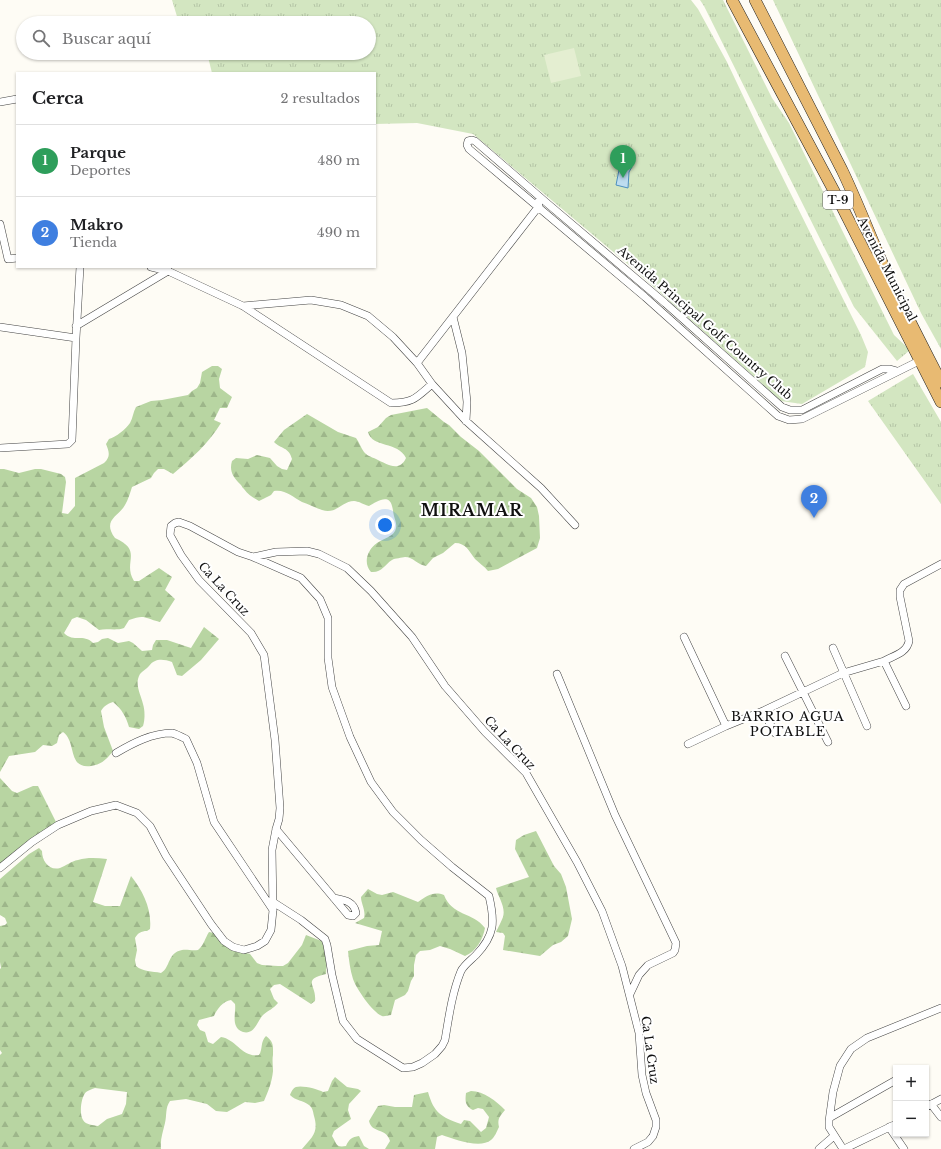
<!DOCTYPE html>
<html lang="es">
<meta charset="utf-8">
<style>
:root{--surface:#fff;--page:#f6f6f6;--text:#202124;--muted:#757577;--line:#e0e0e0;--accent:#2563eb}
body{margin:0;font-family:"Libre Baskerville",serif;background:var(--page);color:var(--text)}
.controls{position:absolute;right:12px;bottom:12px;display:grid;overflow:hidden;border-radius:0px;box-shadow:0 1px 3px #0004}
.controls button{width:36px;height:36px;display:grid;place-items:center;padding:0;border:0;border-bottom:1px solid var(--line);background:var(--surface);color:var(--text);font:20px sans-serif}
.you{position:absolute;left:385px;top:525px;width:14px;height:14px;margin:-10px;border:3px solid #fff;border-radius:50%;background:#1a73e8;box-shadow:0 0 0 6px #1a73e833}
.badge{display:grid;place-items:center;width:26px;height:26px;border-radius:50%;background:var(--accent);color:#fff;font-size:13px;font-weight:700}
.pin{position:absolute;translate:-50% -33px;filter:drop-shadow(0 1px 2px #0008)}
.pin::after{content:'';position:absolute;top:21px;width:14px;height:12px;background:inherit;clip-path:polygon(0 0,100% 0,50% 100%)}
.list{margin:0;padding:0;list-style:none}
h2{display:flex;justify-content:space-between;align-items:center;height:52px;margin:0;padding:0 16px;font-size:17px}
h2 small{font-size:13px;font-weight:400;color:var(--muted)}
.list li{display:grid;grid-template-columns:26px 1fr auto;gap:12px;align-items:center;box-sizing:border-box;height:72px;padding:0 16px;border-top:1px solid var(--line)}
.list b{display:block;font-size:15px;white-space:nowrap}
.list p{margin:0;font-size:13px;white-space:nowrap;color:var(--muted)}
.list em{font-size:13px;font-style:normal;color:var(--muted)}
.icon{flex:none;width:22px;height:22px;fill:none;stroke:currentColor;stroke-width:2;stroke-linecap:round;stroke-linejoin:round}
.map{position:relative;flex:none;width:941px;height:1149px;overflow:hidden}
.search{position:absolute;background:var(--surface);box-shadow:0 1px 3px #0004;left:16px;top:16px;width:360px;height:44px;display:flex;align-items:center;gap:10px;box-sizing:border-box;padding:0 14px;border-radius:22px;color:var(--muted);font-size:15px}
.panel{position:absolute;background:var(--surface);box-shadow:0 1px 3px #0004;left:16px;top:72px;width:360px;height:196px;border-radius:0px}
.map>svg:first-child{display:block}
</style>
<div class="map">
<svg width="941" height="1149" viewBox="0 0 941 1149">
<defs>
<pattern id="grass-tufts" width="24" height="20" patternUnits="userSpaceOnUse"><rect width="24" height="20" fill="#d3e6c1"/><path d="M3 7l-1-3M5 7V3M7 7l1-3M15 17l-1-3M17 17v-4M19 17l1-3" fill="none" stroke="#b4c4a5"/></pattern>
<pattern id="forest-firs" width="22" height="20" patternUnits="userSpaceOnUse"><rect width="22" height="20" fill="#b8d5a2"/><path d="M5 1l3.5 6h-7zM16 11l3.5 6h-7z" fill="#9db68a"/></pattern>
</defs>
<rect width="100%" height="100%" fill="#fefcf5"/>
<path fill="url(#grass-tufts)" d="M172 0H691L698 9 727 62 763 138 861 335 868 352 865 367 802 404 781 401 636 271 473 134 417 123 375 124V73H212L207 53H369V23H179Z
M700 0H723L772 98 789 123 894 335 910 350 897 361 854 307 704 6Z
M773 0H941V349L921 313Z
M913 374 941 422V504L868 401Z"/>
<path fill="url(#forest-firs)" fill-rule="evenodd" d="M212 366H218L222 369 219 379 220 388 232 397 227 408H220L214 420 221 423C209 443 191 459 173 474L164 469H158L154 473 151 478 132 487C130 493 128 500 125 505 118 517 102 520 115 538 144 551 122 562 134 581H139L159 568 172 577 165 590 175 599 160 622C144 618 145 614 129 620L124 628C116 631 107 628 99 630L86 620 77 617 72 619 64 633C74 643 83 633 93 643L98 642 102 639 108 638 118 643 129 641 133 643 142 651 152 650 153 645 156 640H167L191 648 204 627 219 639 201 660 182 676 177 675 172 662C163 659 155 658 149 666 147 669 142 671 140 674 134 684 141 695 143 704 145 710 145 720 143 726L139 729 129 727C126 717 122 709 113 702 107 704 104 706 101 711L104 727 113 751C106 760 102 764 91 766 67 769 77 742 63 732L59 735 57 743 52 746 43 745 35 752 9 756 0 772V469H4L19 473 35 469H41L61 474 65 477 66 482 62 513 68 514 75 506V478L104 463C111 456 109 452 106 444L109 439C116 437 126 429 130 423 133 418 133 412 136 407L151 401 162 400 188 395 192 391 197 388 200 383 202 372Z
M427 408 444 422 449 425 461 437 479 451 517 489 531 498 537 507 539 516 540 538 537 548 498 569 488 571C484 566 479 563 475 559 469 551 466 543 455 543L443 553 433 558 426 566C418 565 413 557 405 557 402 558 395 558 392 560 384 565 382 573 371 572 363 563 367 550 377 543 383 539 395 536 396 528 397 524 395 520 394 516 393 512 393 509 392 506 389 493 376 502 369 506 364 505 359 501 354 501 342 501 336 515 322 510 316 508 308 504 302 502 293 497 285 489 274 491L271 495 259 501C254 498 248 495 244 489 241 486 243 487 240 484 233 477 229 471 232 461L236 458 248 459 257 455 270 458 277 466 282 469 287 470 292 459C289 447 281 449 274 442L284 430 307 414 338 432 356 438C359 442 361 448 364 452 367 456 372 457 376 459 387 464 399 473 406 458 398 441 372 448 368 432L378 427 386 418 391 415Z
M0 778 12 791 17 793 33 786H38L56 822 0 866Z
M536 831 554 866 561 874 566 887 572 919 568 936 561 942 553 945 540 956 503 950 505 936 503 933 496 932C498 928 502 920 503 917 506 907 498 897 496 888L529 877 515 849 516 840 524 835Z
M39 848 42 851C42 861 49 871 60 868 66 866 71 861 78 860 88 857 97 858 107 859L93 902 105 906H120L131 876C143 891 152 909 150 929L147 931C141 931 138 933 135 938L137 950 135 960 136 966C143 972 152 971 161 973 171 967 167 953 182 950 187 949 192 951 198 950 204 945 205 938 209 932L214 933 217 938 228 948 250 954 257 963 262 965 278 966H283L288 963 302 945 306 935 324 942 327 958 326 974C301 980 317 985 315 1001L311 1004 280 984 274 985 270 989 274 999 278 1003C273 1009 269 1010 263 1015 257 1021 255 1035 243 1032 240 1031 237 1029 236 1026 233 1020 236 1010 235 1004L231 1000C223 1001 217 1009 214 1016L199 1020 197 1025 200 1030 205 1032 208 1042 213 1044 221 1037C236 1039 242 1058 259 1055 263 1049 260 1042 266 1036 274 1042 273 1046 273 1055 272 1060 273 1066 273 1071 272 1082 268 1092 264 1101L255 1103 245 1102 227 1112 216 1111 207 1104 186 1099 170 1101C165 1108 167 1115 165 1123 163 1132 160 1139 161 1149H0V1055L2 1053 0 1050V969L1 968 0 962V926L5 925 7 923 5 918 0 915V879L29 854ZM95 1088 127 1092 126 1104 122 1114 107 1119 98 1126C93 1125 86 1125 83 1120 79 1114 81 1097 86 1092 89 1090 92 1089 95 1088Z
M368 889 377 894 382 895 393 892 418 902C427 896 433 891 444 895 452 916 473 912 485 928 483 939 476 952 465 956L450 949 440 946 430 950 420 951 416 955 414 965V976L411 981 408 991 405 995 395 1000 391 1015C388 1015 384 1017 382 1016 372 1012 356 988 353 979 350 970 349 960 348 951L367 946 379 945 382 931 355 923 364 918C366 910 361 904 361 897Z
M335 1077 347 1087 358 1089 361 1091 349 1104 348 1110 351 1119 334 1131 332 1136C337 1143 335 1148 346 1146 349 1139 352 1137 359 1136L364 1146 369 1149H302C312 1137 319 1133 314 1116 313 1112 313 1108 309 1105 303 1100 296 1101 290 1095 291 1092 293 1088 296 1087 302 1085 318 1089 323 1092L328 1091 332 1081Z
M471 1091C484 1091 496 1101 505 1110 500 1116 497 1119 499 1127 497 1131 495 1137 491 1140 480 1149 454 1139 442 1135L437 1137 435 1149H385L390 1141C386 1127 372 1134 369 1121L378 1106 384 1105 395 1107H412L414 1095 428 1092C434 1113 441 1117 461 1124L464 1120 470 1121 481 1132 486 1128 489 1117 483 1109 478 1108 473 1110C465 1106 465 1101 466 1093Z"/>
<path fill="#e4eed1" d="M574 48 581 76 551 83 544 55Z"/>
<path fill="#beddf0" stroke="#4d90bf" d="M620 165 632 167 629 172 628 188 616 185Z"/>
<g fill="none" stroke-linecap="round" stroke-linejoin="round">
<defs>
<path id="minor" d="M0 102 17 99
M0 224 8 259 17 258
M151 267 168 271 243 306 391 403C413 403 416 398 432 384L417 363 393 337 368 316 341 305 311 300 243 306
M453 317 462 353 467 402 466 421
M76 326 168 271V270
M0 327 76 338
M417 363 539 206 538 202
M897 371 890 369H882L802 410H790L782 407 665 303 548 204 475 141 472 140 468 141 467 145 469 149 645 297 778 416 789 420 802 419 919 361
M432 384 466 421 541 488 575 525
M0 448 68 444 72 440 76 338 80 267
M253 557 301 578 320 599 328 618V658L332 687 350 737 371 782 393 812 421 840 452 867 489 896C495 922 495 935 476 955 471 960 464 965 461 971 452 993 449 1016 445 1040L442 1046 435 1054 422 1063 413 1067 403 1068 357 1039 343 1021 332 975 327 945 325 939 301 920 273 902
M684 637 726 726
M833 648 867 726
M785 656 828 742
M884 661C893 656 907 653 909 641L900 597V590L904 584 941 564
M557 674 615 815 676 943 675 950 673 953 648 965 639 975 630 994
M763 711 775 733
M688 744 726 726 763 711 843 673 884 661 906 706
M116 753C133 743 152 733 172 733 176 734 182 737 186 739L197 763 214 822 273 910
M276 829 348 915 353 916 356 913C354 901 344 900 334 898
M0 868 32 842 58 825 91 811 116 805 137 813 150 826 166 856 211 924 224 941 233 947 244 950 257 946 265 941 271 930 273 910 272 850 276 829 279 819 280 808 275 740 264 655 251 633 199 580 181 555 170 535 171 526 175 523 179 522 190 526 238 552 253 557 276 552 307 551 319 554 347 568 371 591 412 637 445 686 485 732 526 773 577 862 602 911 622 966 639 1033 642 1075 646 1093 656 1120V1127L653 1136 648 1142 634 1149
M931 1104 941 1117
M926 1107 941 1099
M831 1117 896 1080
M889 1127 904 1149
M819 1149 834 1136
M843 1149 829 1127V1121L833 1092 840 1066 851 1049 867 1038 941 1008
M844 1149 896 1124"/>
<path id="trunk" d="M732 0 834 191 941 402
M755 0 842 170C856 199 867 228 880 258 898 300 920 341 941 382"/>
</defs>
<use href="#minor" stroke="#434343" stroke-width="8"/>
<use href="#trunk" stroke="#212121" stroke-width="12"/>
<use href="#minor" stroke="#fff" stroke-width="7"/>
<use href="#trunk" stroke="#e8ba72" stroke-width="11"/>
</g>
<g text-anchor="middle" stroke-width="4" stroke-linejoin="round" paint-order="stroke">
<rect fill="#fff" stroke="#585858" stroke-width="1" x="823" y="191" width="30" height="18" rx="3"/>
<g font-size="11" font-weight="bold" fill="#101010">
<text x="838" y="204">T-9</text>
</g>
<g font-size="12" fill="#101010" stroke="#fff">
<text transform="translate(887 269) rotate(63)" y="4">Avenida Municipal</text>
<text transform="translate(705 323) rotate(41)" y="4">Avenida Principal Golf Country Club</text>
<text transform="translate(224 589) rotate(47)" y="4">Ca La Cruz</text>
<text transform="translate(510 743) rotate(47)" y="4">Ca La Cruz</text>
<text transform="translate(650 1050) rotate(82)" y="4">Ca La Cruz</text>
</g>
<g font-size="13" letter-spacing="1" fill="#101010" stroke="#fff">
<text x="788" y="721">BARRIO AGUA<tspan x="788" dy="15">POTABLE</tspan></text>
</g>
<g font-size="16" font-weight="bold" letter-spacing="1" fill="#101010" stroke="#fff">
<text x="472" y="516">MIRAMAR</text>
</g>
</g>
</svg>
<div class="controls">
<button>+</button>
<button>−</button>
</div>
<div class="you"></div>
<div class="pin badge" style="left:623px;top:178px;background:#2e9e5b">1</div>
<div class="pin badge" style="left:814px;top:518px;background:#3f7fe0">2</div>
<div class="search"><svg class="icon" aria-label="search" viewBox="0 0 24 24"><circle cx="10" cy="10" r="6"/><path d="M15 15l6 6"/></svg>Buscar aquí</div>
<section class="panel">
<h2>Cerca<small>2 resultados</small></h2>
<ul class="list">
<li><span class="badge" style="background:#2e9e5b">1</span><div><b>Parque</b><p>Deportes</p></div><em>480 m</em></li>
<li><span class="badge" style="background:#3f7fe0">2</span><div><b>Makro</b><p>Tienda</p></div><em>490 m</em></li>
</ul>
</section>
</div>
